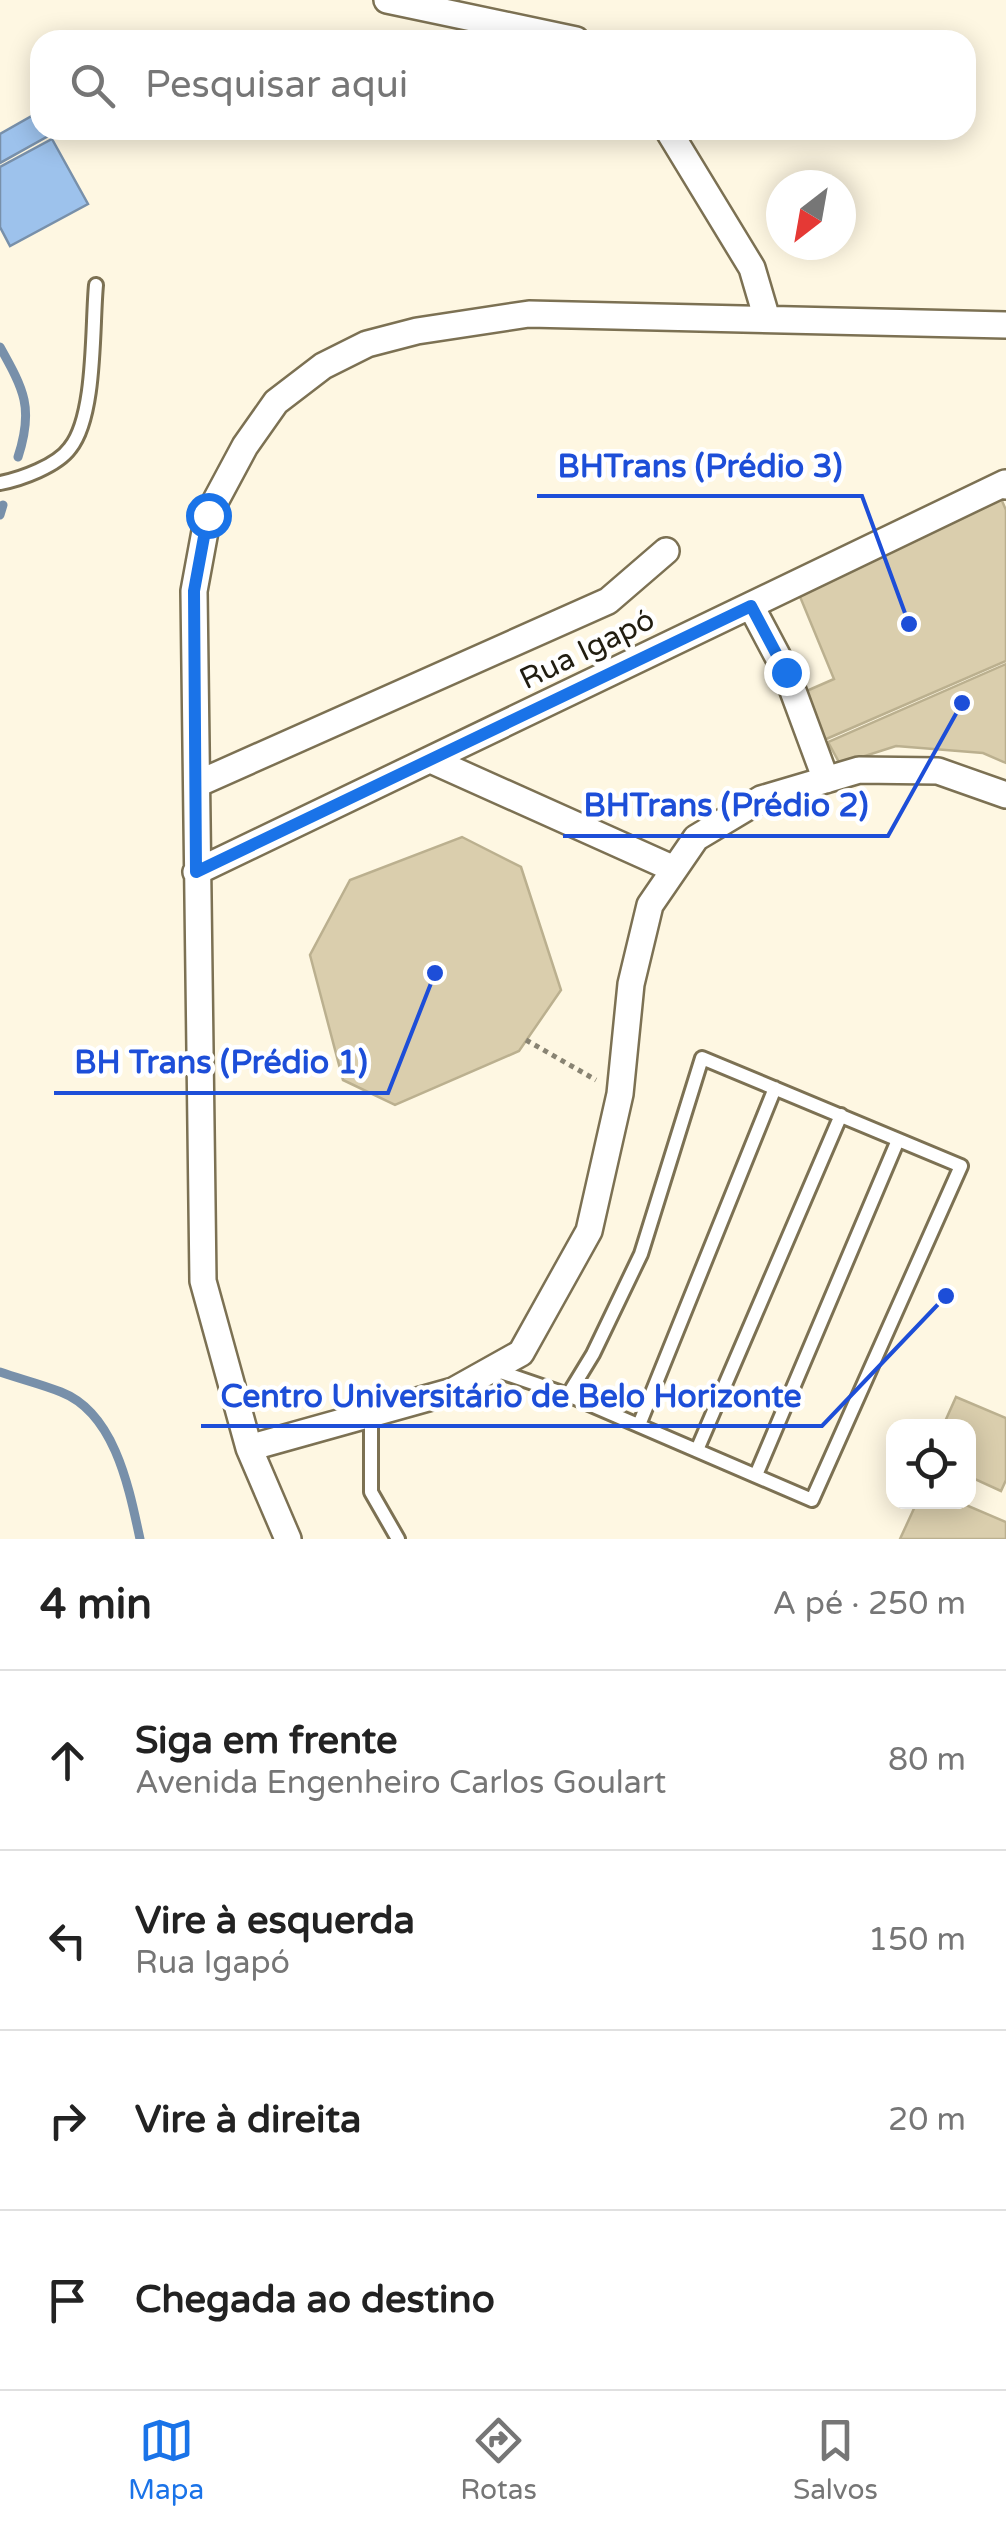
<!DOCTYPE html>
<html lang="pt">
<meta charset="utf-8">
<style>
:root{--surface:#fff;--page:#f2f2f2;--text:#222;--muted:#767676;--line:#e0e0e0;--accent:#1a73e8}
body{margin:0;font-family:"Varela Round",sans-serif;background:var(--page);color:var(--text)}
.controls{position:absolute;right:30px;bottom:30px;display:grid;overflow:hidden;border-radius:20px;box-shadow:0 5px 25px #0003}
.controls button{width:90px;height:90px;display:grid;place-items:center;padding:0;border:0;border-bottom:2px solid var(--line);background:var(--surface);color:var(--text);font:50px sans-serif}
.compass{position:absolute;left:766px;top:170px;width:90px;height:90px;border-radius:50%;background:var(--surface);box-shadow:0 5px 25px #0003;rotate:211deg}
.stop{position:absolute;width:30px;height:30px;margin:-22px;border:8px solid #1a73e8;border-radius:50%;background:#fff}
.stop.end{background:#1a73e8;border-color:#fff;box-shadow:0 2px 10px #0008}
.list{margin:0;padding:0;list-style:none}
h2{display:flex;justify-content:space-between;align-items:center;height:130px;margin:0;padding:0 40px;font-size:42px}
h2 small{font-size:32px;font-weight:400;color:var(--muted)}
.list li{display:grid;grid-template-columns:65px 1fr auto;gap:30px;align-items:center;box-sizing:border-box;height:180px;padding:0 40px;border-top:2px solid var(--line)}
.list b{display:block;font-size:38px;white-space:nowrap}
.list p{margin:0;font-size:32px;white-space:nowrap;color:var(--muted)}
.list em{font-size:32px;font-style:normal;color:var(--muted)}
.icon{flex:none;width:55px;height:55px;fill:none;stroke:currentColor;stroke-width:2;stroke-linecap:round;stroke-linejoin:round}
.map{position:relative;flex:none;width:1006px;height:1539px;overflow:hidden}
.search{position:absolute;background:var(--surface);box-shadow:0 5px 25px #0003;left:30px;right:30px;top:30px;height:110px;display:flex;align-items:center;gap:25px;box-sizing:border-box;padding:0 35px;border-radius:30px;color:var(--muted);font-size:38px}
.sheet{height:850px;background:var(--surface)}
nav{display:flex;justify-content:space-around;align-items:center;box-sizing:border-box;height:140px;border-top:2px solid var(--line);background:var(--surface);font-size:28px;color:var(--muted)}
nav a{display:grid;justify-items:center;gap:5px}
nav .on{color:var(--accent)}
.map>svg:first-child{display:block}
</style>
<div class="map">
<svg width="1006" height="1539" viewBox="0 0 1006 1539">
<rect width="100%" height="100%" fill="#fef7e2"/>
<path fill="#9dc2ec" stroke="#7890aa" stroke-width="2.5" d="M37 113 40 130H47L50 135 0 163V134Z
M52 139 88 204 10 246 0 227V167Z"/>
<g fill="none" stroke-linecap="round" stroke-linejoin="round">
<path stroke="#7890aa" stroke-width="9" d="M0 347C24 390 34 408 18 457
M0 515 3 505
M0 1372C20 1379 41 1384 61 1392 115 1413 129 1488 140 1539"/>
</g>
<path fill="#dacead" stroke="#bbb08f" stroke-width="2.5" d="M999 494 1006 510V661L824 740 802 693 834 679 796 587Z
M1006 664V763L983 753 896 746 840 764 828 742Z
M462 837 521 867 561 990 519 1051 395 1105 343 1080 310 955 350 880Z
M956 1397 1006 1418V1480L1001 1491 968 1476V1426H943Z
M917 1502H959L1006 1522V1539H900Z"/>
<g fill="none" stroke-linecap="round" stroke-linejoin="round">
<defs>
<path id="lane" d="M0 483C21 479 57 466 70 448 96 416 92 327 96 285
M495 1370 568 1395 812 1500 961 1166 702 1058 641 1254 593 1354 568 1395
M371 1414V1492L398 1539
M639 1425 775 1088
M697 1450 841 1115
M756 1475 898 1140"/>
<path id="street" d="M387 0 576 40
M668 130 752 268 767 319
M751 606 786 672 826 780
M431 760 674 869
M197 784 608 601 666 551
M196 872 1005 483 1006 486
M249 1448 453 1391 521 1353 589 1231 620 1094 631 984 650 905 696 838 761 799 859 770 938 771 1006 795
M288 1539 249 1448 203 1281 194 591 208 515 245 446 276 402 323 366 367 344 417 331 529 314 1006 325"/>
</defs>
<use href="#lane" stroke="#7c7153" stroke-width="18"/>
<use href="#street" stroke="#7c7153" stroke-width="30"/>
<path stroke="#888372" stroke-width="5" stroke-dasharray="5 5" stroke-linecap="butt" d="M526 1040 596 1080"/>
<use href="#lane" stroke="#fff" stroke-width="12"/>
<use href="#street" stroke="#fff" stroke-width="25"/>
</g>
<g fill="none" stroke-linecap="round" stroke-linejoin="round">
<path stroke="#1a73e8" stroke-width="12" d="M208 515 194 591 196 872 751 606 786 672"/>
</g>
<g text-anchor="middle" stroke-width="9" stroke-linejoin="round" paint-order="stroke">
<g font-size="30" fill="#211d10" stroke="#fff">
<text transform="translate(587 649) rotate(-26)" y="10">Rua Igapó</text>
</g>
</g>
<path fill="none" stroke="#1d4ed8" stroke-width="4" d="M909 624L862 496H537M962 703L888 836H563M435 973L388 1093H54M946 1296L822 1426H201"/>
<g fill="#1d4ed8" stroke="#fff" stroke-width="4">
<circle cx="909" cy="624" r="10"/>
<circle cx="962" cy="703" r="10"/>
<circle cx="435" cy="973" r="10"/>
<circle cx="946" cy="1296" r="10"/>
</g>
<g font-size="32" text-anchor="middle" font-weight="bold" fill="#1d4ed8" stroke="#fff" stroke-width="9" stroke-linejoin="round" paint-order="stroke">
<text x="700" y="477">BHTrans (Prédio 3)</text>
<text x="726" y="816">BHTrans (Prédio 2)</text>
<text x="221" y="1073">BH Trans (Prédio 1)</text>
<text x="511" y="1407">Centro Universitário de Belo Horizonte</text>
</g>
</svg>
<div class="controls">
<button><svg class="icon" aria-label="locate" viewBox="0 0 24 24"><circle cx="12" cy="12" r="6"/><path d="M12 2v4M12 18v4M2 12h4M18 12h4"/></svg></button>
</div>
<svg class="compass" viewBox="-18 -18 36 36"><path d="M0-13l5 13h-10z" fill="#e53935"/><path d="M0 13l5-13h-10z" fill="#767676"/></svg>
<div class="stop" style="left:208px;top:515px"></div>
<div class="stop end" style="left:786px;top:672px"></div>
<div class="search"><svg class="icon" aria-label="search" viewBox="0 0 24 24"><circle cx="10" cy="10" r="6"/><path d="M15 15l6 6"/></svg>Pesquisar aqui</div>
</div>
<section class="sheet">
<h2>4 min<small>A pé · 250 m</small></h2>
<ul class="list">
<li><svg class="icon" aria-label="ahead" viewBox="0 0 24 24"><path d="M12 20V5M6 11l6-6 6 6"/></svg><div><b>Siga em frente</b><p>Avenida Engenheiro Carlos Goulart</p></div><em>80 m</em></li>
<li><svg class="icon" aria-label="left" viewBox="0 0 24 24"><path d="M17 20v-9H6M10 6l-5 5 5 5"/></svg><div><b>Vire à esquerda</b><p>Rua Igapó</p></div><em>150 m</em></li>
<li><svg class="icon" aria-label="right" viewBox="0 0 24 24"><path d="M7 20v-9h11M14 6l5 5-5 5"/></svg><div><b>Vire à direita</b></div><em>20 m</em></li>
<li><svg class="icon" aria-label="arrive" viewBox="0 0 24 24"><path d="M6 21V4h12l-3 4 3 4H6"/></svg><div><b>Chegada ao destino</b></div></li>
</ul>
</section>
<nav>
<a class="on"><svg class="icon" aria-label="map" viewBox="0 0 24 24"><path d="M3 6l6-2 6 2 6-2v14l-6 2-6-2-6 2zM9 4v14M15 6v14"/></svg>Mapa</a>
<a><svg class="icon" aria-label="directions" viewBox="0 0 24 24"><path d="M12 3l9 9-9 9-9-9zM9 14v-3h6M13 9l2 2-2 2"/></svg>Rotas</a>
<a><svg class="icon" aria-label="saved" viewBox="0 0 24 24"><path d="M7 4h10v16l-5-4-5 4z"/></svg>Salvos</a>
</nav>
